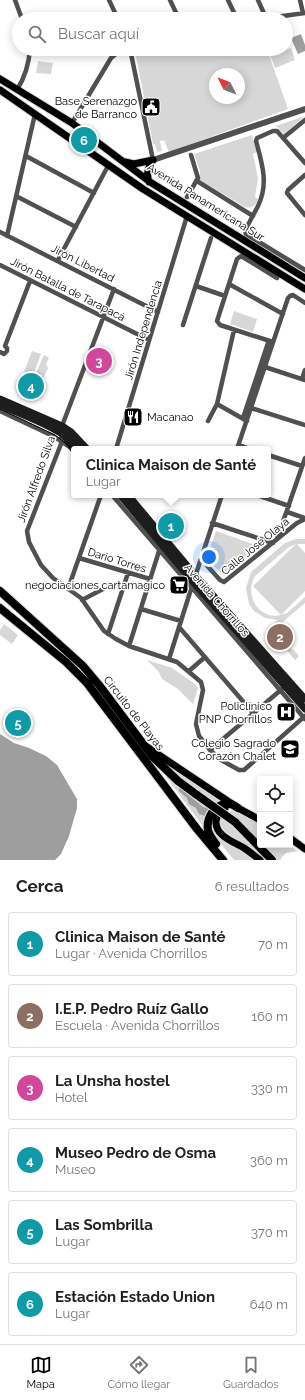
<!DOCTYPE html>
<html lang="es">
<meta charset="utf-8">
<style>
:root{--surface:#fff;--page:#f6f6f6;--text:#202124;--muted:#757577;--line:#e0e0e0;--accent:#000}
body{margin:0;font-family:Raleway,sans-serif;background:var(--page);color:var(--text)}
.controls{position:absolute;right:12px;bottom:12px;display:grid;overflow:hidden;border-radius:4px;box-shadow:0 2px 10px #0003}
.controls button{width:36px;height:36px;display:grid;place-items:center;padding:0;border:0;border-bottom:1px solid var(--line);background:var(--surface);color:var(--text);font:20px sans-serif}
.compass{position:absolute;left:209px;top:68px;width:36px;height:36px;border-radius:50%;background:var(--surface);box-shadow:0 2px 10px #0003;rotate:312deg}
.you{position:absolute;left:209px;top:557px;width:14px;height:14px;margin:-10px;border:3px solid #fff;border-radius:50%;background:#1a73e8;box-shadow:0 0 0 6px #1a73e833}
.badge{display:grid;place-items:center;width:26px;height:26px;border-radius:50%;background:var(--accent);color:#fff;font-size:13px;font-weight:700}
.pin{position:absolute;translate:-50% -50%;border:2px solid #fff;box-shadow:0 1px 4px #0006}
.popup{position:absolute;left:71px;top:446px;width:200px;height:52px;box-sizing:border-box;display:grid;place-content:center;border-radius:4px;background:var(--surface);filter:drop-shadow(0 1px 3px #0005);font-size:13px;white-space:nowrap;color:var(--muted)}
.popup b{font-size:15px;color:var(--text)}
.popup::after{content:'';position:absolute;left:50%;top:100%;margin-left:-8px;border:8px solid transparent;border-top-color:var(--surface)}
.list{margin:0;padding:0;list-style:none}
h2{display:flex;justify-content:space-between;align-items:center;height:52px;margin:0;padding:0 16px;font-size:17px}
h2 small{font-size:13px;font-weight:400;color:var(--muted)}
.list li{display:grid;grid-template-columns:26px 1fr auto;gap:12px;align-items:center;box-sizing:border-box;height:64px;margin:0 8px 8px;padding:0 8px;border:1px solid var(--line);border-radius:4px}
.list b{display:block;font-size:15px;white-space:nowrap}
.list p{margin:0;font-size:13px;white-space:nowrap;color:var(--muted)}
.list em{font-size:13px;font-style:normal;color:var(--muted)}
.icon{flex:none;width:22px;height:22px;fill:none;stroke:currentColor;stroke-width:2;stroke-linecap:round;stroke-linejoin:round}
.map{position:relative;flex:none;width:305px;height:860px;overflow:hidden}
.search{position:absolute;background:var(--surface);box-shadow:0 2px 10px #0003;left:12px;right:12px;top:12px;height:44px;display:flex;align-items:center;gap:10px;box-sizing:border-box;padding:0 14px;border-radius:22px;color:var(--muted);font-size:15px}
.sheet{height:484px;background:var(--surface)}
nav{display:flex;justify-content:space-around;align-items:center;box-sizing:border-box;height:56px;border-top:1px solid var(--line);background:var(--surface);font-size:11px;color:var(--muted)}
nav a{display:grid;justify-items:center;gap:2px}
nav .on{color:var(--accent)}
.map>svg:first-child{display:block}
</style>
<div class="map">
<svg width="305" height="860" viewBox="0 0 305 860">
<rect width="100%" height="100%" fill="#fff"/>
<path fill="#d7d7d7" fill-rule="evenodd" d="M291 48 295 60 275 68 270 55Z
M142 49H267L288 109 169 152 164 140 160 141 162 151 157 152 155 144H153L135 51ZM215 74H239V98H215Z
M38 61 53 63 51 74 36 73Z
M305 116 284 134 276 126Z
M252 135 257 152 253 154 258 178 255 197 258 199C256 206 251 209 245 207L200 180V171L194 154Z
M234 311 257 319 253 332 230 324Z
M32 351 41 354 34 373 30 374 24 372Z
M44 355 49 358 46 364 48 368 43 379 38 377 36 373Z
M216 531 258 546 224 576 207 559Z
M296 539H305V544H297L305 553V591L281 615 287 613 305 597V603L271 632 268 629 278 620 265 618 254 611 249 604 246 588 251 572 285 543ZM296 544 253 586 281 615C258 620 244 595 255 576L289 547Z
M4 624 18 635 12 644 0 635V630Z
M281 629 287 636 283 640 292 650 293 649 299 656 295 660 274 635Z
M147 660 172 668 195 684 198 688 193 704 178 689 162 679 159 672Z
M155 762 212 810 204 824 202 825Z
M165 763 222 800 216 805 165 764Z
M235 810 260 825V842L227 812Z
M221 817 241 833 268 860H262L224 831 219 823Z
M213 820 220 836 253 860H234C226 850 209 834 213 820Z
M263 845H289L298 851 286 853 281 858V860H277Z"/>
<path fill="#9e9e9e" d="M301 34 305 45V51L298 54 291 38Z
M0 734 14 743 29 748 46 756 57 765 77 799V808L69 836 61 854 55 860H0Z
M179 787 203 807 210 809 206 812 205 816 199 814 196 808 189 804 187 798 179 791Z"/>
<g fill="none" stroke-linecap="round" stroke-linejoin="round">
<defs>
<path id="primary" d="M0 79 72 123 150 182 305 278
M0 90 143 189 305 289
M125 162 134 164 153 160
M149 182C146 174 148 167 153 160
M147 747 238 808 260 820
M225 808C220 811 217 815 216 821 215 836 234 842 244 848 250 852 255 856 260 860
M290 838 305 849"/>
<path id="trunk" d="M0 591 83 666 99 685 153 757 178 781 197 795
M0 608 66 662 87 683 197 829 223 860
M235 822 272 860
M216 844C213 840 209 835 208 830 206 818 214 805 226 804 231 803 235 806 238 808"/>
</defs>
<use href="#primary" stroke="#dbdbdb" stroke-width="9"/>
<use href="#trunk" stroke="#dbdbdb" stroke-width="10"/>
<path stroke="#505050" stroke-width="4.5" d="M15 0 22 19
M109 0 118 19
M170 0 179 19
M228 0 237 19
M258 0 266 18
M300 0 303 13
M261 19 305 13
M130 49 153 160
M17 90C25 77 29 64 30 49
M72 123 111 58 117 53 130 49
M283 138 305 120
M26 156 94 193
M305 163 277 131H273L257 138 256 141C262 163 269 184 258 206 254 214 249 222 245 231L246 234 305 270
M305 175 288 190 287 193 305 215
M197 181 253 216
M16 196 76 227
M187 197 198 178 191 155
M0 232 158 312
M7 236 35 114
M58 260 109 164
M0 265 149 340
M229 284 283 314
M196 286 225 296
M114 289 62 426 61 444 27 531 29 542 41 565 53 578 81 598 104 631 116 639 129 646 177 662 201 682 203 690 196 724 199 736 210 750 221 760 239 770H244L305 716
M183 325 211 238
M273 342 220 325 217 321 237 259 241 256 277 278
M0 352 4 354 7 351V348L5 346 30 281
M265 367 305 380
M302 379 305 370
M217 404 247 421
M251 408 305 425
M0 411 53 436 71 448
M244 415 268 343
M208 421 217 404 234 330
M239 445 250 449
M116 449 187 216
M237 449 288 298 290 296 293 295 305 303
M268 455 302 466
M112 495 305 719
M257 495 289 506
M287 512 305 518
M212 523 273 543
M277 539 305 458
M79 558 150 579
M201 559 220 580 224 582 297 523 305 519
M195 577 222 495
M68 589 101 495
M82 600 103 589
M141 609 181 621
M179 627 253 713
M108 634 128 573
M129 646 160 548
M169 659 192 586
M189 671 205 657
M210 750 282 689"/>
<path stroke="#505050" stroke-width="6" d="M153 160 305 109"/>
<path stroke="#1d1d1d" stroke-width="7" d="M0 399 62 426 71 432 87 449
M0 405C25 416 63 429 81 449
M66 438 74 450
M120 495 193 582 305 709
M128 495 195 575 305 699"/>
<use href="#primary" stroke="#000" stroke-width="7"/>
<use href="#trunk" stroke="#000" stroke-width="8"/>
<path stroke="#000" stroke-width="1" d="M0 409 55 435 74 450"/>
<defs>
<path id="trunk-bridge" d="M197 795 235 822"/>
</defs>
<use href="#trunk-bridge" stroke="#dbdbdb" stroke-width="10" stroke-linecap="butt"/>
<use href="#trunk-bridge" stroke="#000" stroke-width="8"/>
</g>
<defs>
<symbol id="civic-square" viewBox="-11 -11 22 22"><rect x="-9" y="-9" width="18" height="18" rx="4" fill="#000" stroke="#fff"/><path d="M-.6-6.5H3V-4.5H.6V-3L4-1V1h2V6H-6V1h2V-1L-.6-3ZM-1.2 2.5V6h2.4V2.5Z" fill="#fff"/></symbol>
<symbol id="restaurant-square" viewBox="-11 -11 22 22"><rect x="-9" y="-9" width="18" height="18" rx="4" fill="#000" stroke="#fff"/><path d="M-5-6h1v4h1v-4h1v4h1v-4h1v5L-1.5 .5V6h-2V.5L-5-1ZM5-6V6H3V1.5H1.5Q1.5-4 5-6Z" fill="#fff"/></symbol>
<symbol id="supermarket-square" viewBox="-11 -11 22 22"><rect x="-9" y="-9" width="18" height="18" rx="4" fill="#000" stroke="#fff"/><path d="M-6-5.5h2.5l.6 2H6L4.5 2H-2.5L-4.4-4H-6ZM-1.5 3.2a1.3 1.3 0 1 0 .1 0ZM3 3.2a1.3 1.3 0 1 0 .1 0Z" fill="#fff"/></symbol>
<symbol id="hospital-square" viewBox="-11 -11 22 22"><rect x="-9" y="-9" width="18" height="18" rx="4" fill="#000" stroke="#fff"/><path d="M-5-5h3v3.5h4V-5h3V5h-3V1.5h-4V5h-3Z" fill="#fff"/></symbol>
<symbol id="school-square" viewBox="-11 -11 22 22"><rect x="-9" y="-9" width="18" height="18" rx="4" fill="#000" stroke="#fff"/><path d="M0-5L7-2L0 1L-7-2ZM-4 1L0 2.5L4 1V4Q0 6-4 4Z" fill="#fff"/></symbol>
</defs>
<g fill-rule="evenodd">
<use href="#civic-square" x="140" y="96" width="22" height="22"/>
<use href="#restaurant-square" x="122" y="406" width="22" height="22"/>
<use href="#supermarket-square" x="168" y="574" width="22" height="22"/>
<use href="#hospital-square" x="275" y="701" width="22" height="22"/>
<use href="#school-square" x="279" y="738" width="22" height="22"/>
</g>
<g text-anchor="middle" stroke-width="3" stroke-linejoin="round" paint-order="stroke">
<g font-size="11" fill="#000" stroke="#fff" text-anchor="end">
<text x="137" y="105">Base Serenazgo<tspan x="137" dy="13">de Barranco</tspan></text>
<text x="147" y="421" text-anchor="start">Macanao</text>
<text x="165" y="589">negociaciones cartamagico</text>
<text x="272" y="710">Policlínico<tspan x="272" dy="13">PNP Chorrillos</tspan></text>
<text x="276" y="747">Colegio Sagrado<tspan x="276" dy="13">Corazón Chalet</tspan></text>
</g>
<g font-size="11" fill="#000" stroke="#fff">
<text transform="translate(206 202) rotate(32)" y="4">Avenida Panamericana Sur</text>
<text transform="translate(83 263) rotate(27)" y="4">Jirón Libertad</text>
<text transform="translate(68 289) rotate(27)" y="4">Jirón Batalla de Tarapacá</text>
<text transform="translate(143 330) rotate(-73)" y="4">Jirón Independencia</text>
<text transform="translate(36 479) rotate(-70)" y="4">Jirón Alfredo Silva</text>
<text transform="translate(255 546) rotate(-39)" y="4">Calle José Olaya</text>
<text transform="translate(117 560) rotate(17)" y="4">Dario Torres</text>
<text transform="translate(217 600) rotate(49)" y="4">Avenida Chorrillos</text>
<text transform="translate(134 713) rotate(52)" y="4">Circuito de Playas</text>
</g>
</g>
</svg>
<div class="controls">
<button><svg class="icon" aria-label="locate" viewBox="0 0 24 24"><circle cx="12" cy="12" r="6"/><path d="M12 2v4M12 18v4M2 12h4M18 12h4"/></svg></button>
<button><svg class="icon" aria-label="layers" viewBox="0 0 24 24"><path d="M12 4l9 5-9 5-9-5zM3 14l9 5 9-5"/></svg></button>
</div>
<svg class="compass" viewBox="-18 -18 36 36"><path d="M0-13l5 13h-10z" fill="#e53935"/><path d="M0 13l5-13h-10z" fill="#757577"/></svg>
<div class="you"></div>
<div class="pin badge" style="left:171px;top:526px;background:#0f9aa8">1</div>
<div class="popup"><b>Clinica Maison de Santé</b>Lugar</div>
<div class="pin badge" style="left:280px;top:637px;background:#8d6e63">2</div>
<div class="pin badge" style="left:99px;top:361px;background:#d1479c">3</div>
<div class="pin badge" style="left:31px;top:386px;background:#0f9aa8">4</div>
<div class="pin badge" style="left:18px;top:723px;background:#0f9aa8">5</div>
<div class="pin badge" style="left:84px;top:140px;background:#0f9aa8">6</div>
<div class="search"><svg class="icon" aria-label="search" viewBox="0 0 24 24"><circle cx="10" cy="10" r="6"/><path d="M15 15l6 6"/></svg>Buscar aquí</div>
</div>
<section class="sheet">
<h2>Cerca<small>6 resultados</small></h2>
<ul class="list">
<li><span class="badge" style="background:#0f9aa8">1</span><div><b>Clinica Maison de Santé</b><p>Lugar · Avenida Chorrillos</p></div><em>70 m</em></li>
<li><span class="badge" style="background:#8d6e63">2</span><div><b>I.E.P. Pedro Ruíz Gallo</b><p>Escuela · Avenida Chorrillos</p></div><em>160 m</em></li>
<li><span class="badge" style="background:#d1479c">3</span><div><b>La Unsha hostel</b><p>Hotel</p></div><em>330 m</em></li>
<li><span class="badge" style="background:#0f9aa8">4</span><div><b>Museo Pedro de Osma</b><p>Museo</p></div><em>360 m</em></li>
<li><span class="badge" style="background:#0f9aa8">5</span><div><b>Las Sombrilla</b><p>Lugar</p></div><em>370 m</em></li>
<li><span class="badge" style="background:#0f9aa8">6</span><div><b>Estación Estado Union</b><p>Lugar</p></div><em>640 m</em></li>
</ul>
</section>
<nav>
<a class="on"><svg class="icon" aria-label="map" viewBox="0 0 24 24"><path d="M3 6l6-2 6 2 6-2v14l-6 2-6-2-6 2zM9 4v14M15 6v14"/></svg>Mapa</a>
<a><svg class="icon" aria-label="directions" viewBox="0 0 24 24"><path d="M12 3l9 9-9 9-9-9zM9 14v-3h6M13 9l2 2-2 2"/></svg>Cómo llegar</a>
<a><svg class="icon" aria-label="saved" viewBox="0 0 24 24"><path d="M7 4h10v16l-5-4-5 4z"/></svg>Guardados</a>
</nav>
